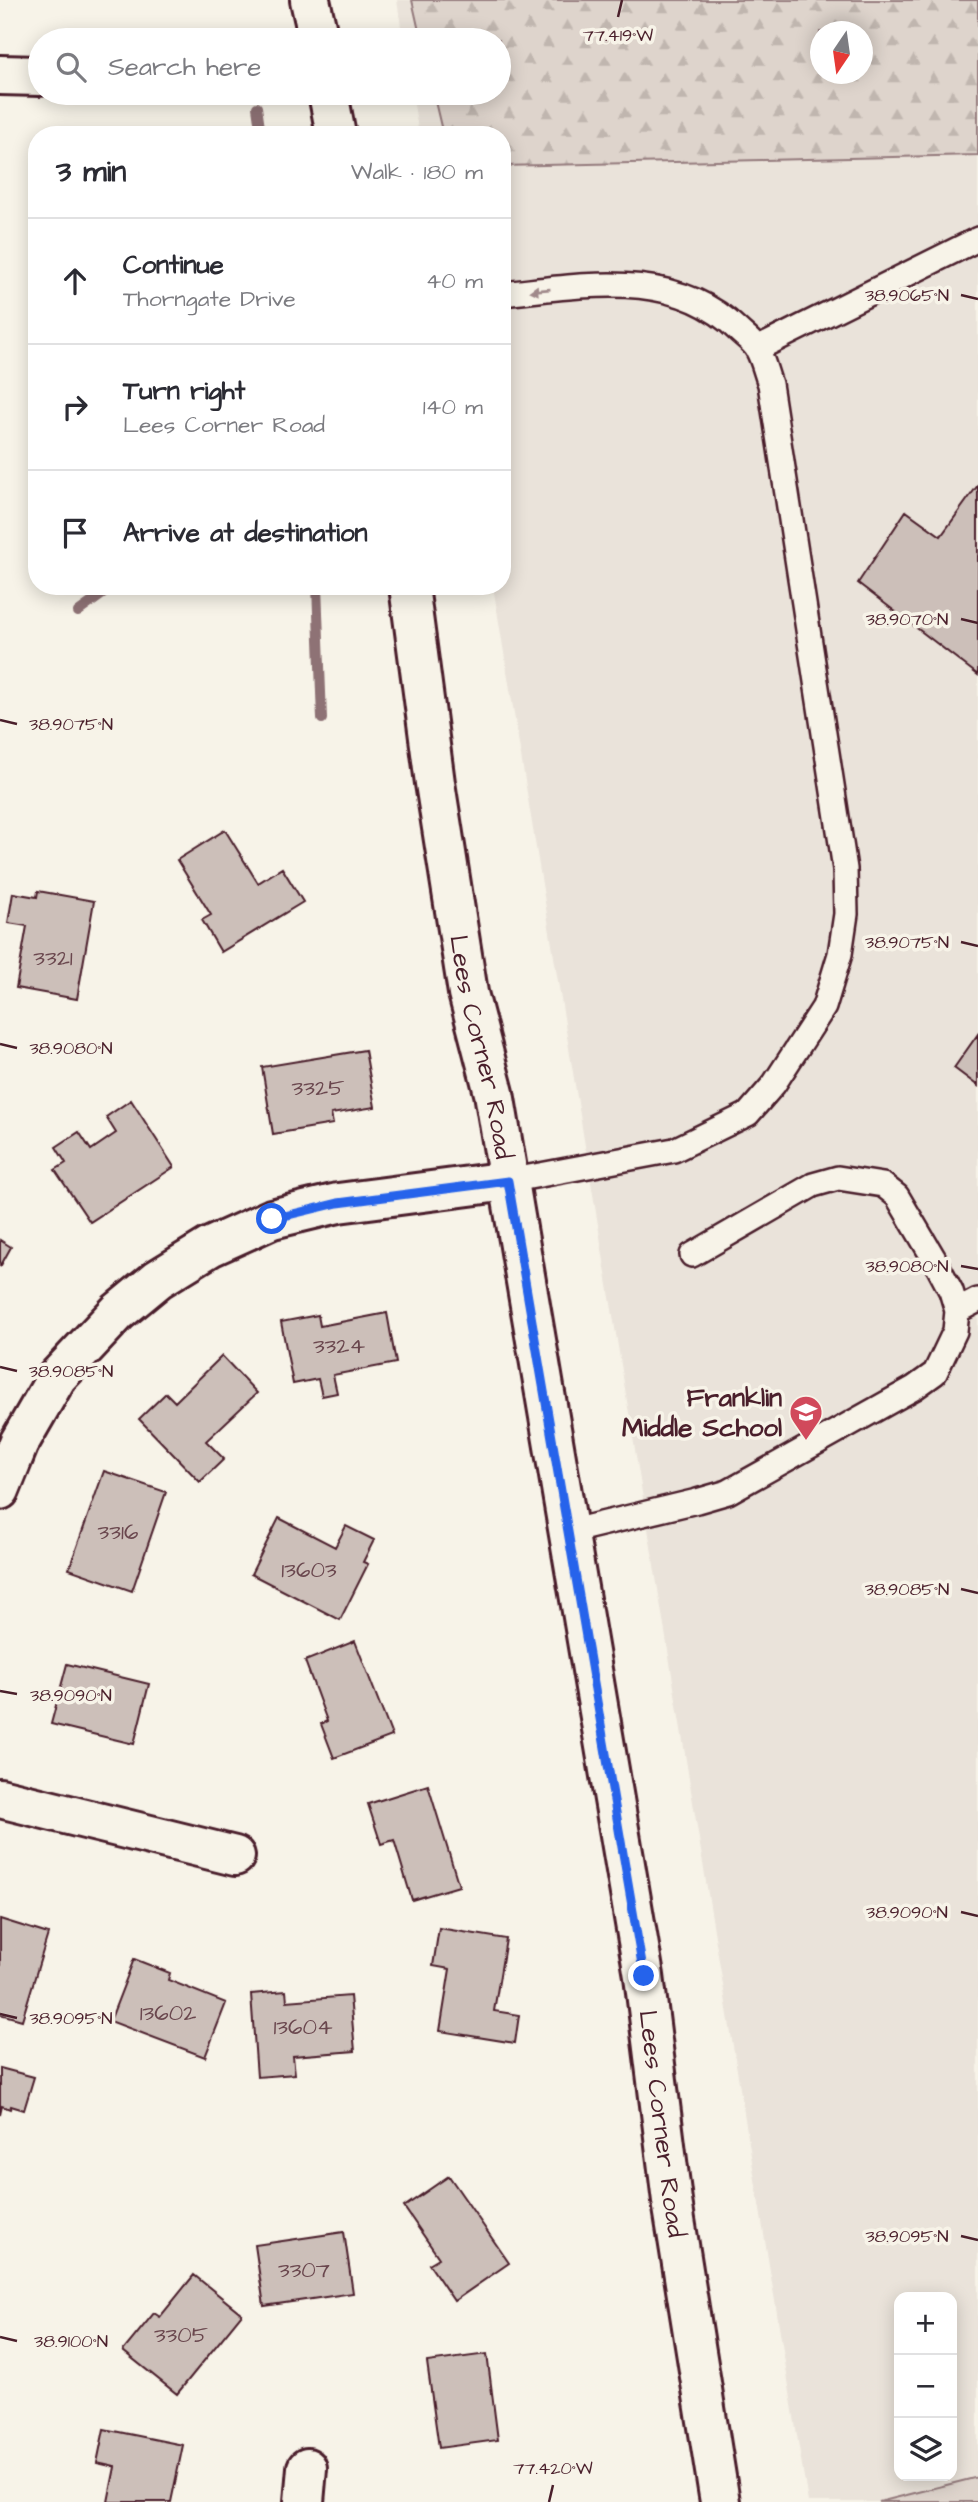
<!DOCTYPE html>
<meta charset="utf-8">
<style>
:root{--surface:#fff;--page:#f7f7f7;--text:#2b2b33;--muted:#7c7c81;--line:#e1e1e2}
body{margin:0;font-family:"Architects Daughter",sans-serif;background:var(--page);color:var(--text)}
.controls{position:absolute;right:21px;bottom:21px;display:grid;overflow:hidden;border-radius:14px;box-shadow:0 4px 18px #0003}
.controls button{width:63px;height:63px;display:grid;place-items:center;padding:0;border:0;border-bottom:2px solid var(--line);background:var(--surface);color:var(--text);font:35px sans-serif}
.compass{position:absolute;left:810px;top:21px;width:63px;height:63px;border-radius:50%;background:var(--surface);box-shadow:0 4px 18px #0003;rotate:193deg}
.stop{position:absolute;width:21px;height:21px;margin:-16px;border:5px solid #2563eb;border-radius:50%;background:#fff}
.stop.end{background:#2563eb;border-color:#fff;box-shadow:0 2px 7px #0008}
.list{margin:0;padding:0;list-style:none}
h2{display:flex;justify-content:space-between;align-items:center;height:91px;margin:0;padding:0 28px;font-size:30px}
h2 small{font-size:23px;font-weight:400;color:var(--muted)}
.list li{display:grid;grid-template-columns:46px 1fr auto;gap:21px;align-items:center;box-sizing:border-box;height:126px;padding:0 28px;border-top:2px solid var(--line)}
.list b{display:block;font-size:26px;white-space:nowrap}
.list p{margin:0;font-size:23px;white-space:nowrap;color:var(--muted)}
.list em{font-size:23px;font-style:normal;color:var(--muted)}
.icon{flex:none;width:38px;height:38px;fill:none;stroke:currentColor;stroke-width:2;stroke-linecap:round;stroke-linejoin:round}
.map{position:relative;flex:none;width:978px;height:2502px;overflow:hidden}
.search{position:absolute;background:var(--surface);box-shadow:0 4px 18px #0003;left:28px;top:28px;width:483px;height:77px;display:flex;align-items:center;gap:18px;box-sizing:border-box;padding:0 24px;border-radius:38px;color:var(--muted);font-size:26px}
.panel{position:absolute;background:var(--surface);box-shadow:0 4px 18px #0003;left:28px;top:126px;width:483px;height:469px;border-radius:28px}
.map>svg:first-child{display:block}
</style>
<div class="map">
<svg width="978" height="2502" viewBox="0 0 978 2502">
<defs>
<pattern id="forest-firs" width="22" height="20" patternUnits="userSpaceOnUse" patternTransform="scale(1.75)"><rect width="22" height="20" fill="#ded4cc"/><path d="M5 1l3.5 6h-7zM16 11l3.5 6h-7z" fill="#c0b6af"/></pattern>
</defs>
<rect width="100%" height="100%" fill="#f7f3e8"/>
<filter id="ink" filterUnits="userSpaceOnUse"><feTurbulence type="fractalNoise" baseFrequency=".0143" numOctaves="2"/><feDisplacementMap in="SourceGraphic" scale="14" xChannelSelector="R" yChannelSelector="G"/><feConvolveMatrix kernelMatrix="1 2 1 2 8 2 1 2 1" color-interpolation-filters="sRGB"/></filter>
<g filter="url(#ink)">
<path fill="#eae3da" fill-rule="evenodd" d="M397 0H978V2502H808L493 586H502V135H419L412 93H499V40H403ZM820 32H862V74H820ZM899 2297H952V2476H899Z"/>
<path fill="url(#forest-firs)" stroke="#947a7c" stroke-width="2" fill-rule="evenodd" d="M412 0H978V155L502 166V135H443L433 93H499V40H421ZM820 32H862V74H820Z"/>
<path fill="#ded4cc" stroke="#947a7c" stroke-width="2" d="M978 2477V2502H879Z"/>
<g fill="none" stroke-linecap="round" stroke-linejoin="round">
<path stroke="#8e7275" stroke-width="10" d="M257 107 261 135
M317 586 322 719
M78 612 114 586"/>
</g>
<path fill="#ccbfb9" stroke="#4a1f2b" stroke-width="2" d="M978 485V675L858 583 906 511 941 536Z
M225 830 258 883 282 868 303 902 221 952 202 920 211 915 177 860Z
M38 891 94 901 77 999 16 988 27 926 8 923 13 893 37 897Z
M978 1034V1086L954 1068Z
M365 1050 375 1107 331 1114 333 1124 273 1134 262 1067Z
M131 1100 174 1167 90 1222 55 1170 66 1163 56 1147 79 1132 91 1150 116 1133 106 1117Z
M0 1240 11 1247 0 1267Z
M387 1313 396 1363 333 1375 337 1393 322 1396 318 1379 293 1384 281 1322 318 1315 320 1326Z
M222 1356 257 1393 206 1441 224 1459 200 1482 139 1419 166 1393 175 1402Z
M104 1471 166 1492 132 1591 69 1569Z
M279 1518 335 1547 346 1526 374 1540 363 1562 368 1564 340 1620 251 1574Z
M355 1641 392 1736 334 1758 321 1724 327 1721 305 1661Z
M67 1664 149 1684 134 1744 51 1724Z
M428 1785 459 1886 412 1900 394 1840 381 1844 368 1804Z
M0 1919 48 1934 22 2020 0 2014Z
M439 1928 506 1939 494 2011 519 2015 515 2043 440 2031 450 1969 433 1966Z
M134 1959 170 1973 168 1980 226 2003 205 2057 110 2021Z
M286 1991 287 2001 350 1996 355 2051 293 2056 295 2074 257 2077 251 1994Z
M0 2068 34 2077 24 2110 11 2106 10 2109 2 2106 0 2115Z
M449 2176 509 2263 454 2301 429 2264 439 2258 404 2207Z
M344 2232 353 2293 264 2306 255 2245Z
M194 2275 242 2314 177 2394 123 2351 154 2313 160 2317Z
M487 2354 498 2440 439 2448 427 2362Z
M104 2429 183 2445 171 2502H108L115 2467 97 2463Z"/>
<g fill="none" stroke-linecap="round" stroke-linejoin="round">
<defs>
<path id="service" d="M502 294C583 286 674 267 738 330 744 336 753 342 757 349 763 359 766 374 770 384L845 869 846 914 840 954 824 1007 774 1084 748 1114 674 1150 508 1181
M757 349 978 239
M957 1311 978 1300
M568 1532 697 1501 728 1492 914 1388 935 1373 955 1331 957 1311 951 1291 933 1257 897 1196 883 1185 838 1178 813 1185 692 1255"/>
<path id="minor" d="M0 75 40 76
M0 1490 19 1443 57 1377 118 1312 158 1279 210 1247 272 1219 338 1203 508 1181
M0 1798 235 1856
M304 2502 307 2468"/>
<g id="tertiary">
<path d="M310 0 319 40"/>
<path d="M328 93 336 135"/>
<path id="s1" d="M409 586 435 783 468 993 494 1093 644 1976 672 2201 720 2502"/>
</g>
</defs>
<use href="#service" stroke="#4a1f2b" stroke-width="28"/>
<use href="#minor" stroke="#4a1f2b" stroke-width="44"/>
<use href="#tertiary" stroke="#4a1f2b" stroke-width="44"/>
<use href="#service" stroke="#f7f3e8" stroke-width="23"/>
<use href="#minor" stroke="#f7f3e8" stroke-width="38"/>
<use href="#tertiary" stroke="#f7f3e8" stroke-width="38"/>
</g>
<defs><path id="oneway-solid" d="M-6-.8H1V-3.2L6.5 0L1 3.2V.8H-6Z" transform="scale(1.75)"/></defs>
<use fill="#a0898a" href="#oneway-solid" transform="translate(540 290) rotate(175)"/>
</g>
<g fill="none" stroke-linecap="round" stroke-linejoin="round" filter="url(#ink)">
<path stroke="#2563eb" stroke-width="9" d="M272 1219 338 1203 508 1181 644 1976"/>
</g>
<path fill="none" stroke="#4a1f2b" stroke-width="2.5" d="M618 17 622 0M961 295 978 299M961 619 978 623M0 720 17 724M961 942 978 946M0 1044 17 1048M961 1266 978 1269M0 1367 17 1371M961 1589 978 1593M0 1691 17 1694M961 1912 978 1916M0 2014 17 2018M961 2236 978 2240M0 2337 17 2341M549 2502 553 2485"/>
<defs>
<symbol id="school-pin" viewBox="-11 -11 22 30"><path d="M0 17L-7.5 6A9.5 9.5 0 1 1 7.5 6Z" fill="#d1495b" stroke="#f7f3e8"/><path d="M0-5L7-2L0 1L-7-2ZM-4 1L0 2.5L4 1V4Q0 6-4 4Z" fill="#fff"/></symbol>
</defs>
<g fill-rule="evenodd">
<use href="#school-pin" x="787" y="1393" width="38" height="52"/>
</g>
<g text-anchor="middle" stroke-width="7" stroke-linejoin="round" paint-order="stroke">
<g font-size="23" fill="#6a474e">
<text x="53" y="965">3321</text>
<text x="318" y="1095">3325</text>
<text x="339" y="1353">3324</text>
<text x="118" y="1539">3316</text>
<text x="309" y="1577">13603</text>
<text x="168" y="2020">13602</text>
<text x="303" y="2034">13604</text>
<text x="304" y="2277">3307</text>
<text x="181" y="2342">3305</text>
</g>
<g font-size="26" fill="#4a1f2b" stroke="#f7f3e8">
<text dy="9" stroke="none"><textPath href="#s1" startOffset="467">Lees Corner Road</textPath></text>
<text dy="9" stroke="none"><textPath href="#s1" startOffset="1559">Lees Corner Road</textPath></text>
</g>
<g font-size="26" font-weight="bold" fill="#4a1f2b" stroke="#f7f3e8" text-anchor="end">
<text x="782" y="1406">Franklin<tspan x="782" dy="30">Middle School</tspan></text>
</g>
</g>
<g font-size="18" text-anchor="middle" fill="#4a1f2b" stroke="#f7f3e8" stroke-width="7" stroke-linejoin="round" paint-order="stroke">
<text x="618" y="41">77.419°W</text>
<text x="907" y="301">38.9065°N</text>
<text x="907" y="625">38.9070°N</text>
<text x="71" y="730">38.9075°N</text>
<text x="907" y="948">38.9075°N</text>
<text x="71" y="1054">38.9080°N</text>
<text x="907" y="1272">38.9080°N</text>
<text x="71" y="1377">38.9085°N</text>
<text x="907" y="1595">38.9085°N</text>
<text x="71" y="1701">38.9090°N</text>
<text x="907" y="1918">38.9090°N</text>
<text x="71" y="2024">38.9095°N</text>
<text x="907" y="2242">38.9095°N</text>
<text x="71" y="2347">38.9100°N</text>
<text x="553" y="2474">77.420°W</text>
</g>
</svg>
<div class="controls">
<button>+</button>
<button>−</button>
<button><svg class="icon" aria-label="layers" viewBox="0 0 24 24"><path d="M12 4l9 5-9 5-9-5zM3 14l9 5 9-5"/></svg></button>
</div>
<svg class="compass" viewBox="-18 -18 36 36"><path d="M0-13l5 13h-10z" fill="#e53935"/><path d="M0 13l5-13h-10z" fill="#7c7c81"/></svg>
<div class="stop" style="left:272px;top:1219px"></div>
<div class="stop end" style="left:644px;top:1976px"></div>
<div class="search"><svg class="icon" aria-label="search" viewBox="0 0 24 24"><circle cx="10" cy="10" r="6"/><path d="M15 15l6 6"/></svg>Search here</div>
<section class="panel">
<h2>3 min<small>Walk · 180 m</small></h2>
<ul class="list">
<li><svg class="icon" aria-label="ahead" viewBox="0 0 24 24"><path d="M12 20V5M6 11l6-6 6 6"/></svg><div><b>Continue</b><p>Thorngate Drive</p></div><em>40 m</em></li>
<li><svg class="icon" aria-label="right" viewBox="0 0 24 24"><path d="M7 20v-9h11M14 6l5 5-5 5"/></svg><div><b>Turn right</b><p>Lees Corner Road</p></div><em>140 m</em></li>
<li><svg class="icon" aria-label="arrive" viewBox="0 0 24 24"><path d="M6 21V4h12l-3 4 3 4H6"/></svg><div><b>Arrive at destination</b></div></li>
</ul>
</section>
</div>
